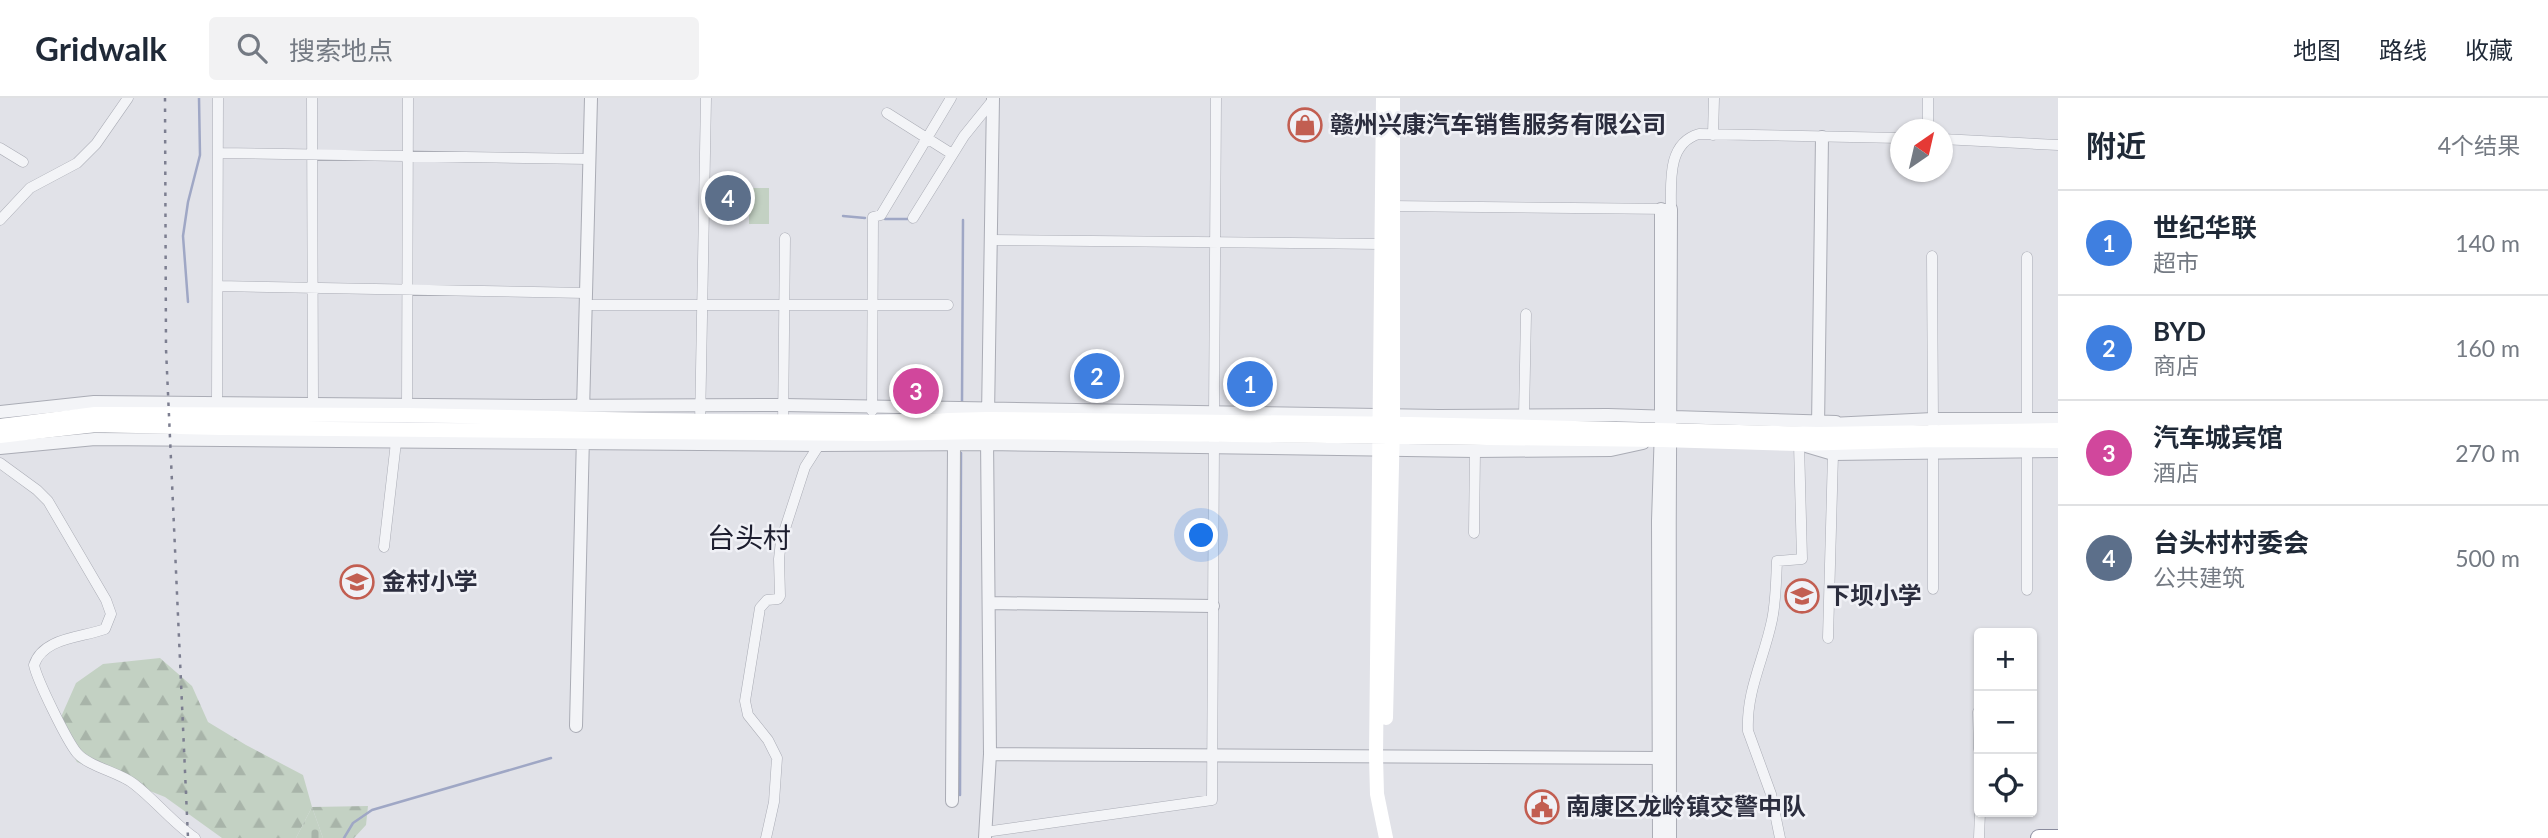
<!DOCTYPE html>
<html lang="zh">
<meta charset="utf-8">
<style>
:root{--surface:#fff;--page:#f2f2f3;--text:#1f2937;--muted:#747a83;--line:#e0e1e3;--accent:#c25e51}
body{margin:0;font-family:Lato,"Noto Sans SC",sans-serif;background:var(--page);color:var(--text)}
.controls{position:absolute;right:21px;bottom:21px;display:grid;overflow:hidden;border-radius:7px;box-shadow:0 2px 5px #0004}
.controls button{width:63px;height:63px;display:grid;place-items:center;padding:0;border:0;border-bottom:2px solid var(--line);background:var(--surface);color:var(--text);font:35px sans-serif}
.compass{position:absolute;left:1890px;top:21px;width:63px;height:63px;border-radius:50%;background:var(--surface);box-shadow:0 2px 5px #0004;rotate:34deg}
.you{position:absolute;left:1202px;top:438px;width:24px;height:24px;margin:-18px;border:5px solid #fff;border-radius:50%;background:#1a73e8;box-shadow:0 0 0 10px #1a73e833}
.badge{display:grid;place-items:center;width:46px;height:46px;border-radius:50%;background:var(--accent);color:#fff;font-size:23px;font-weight:700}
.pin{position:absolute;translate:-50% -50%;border:4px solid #fff;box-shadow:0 2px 7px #0006}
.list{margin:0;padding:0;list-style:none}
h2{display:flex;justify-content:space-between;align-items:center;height:91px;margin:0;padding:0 28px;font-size:30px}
h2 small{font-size:23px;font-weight:400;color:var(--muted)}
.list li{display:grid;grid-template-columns:46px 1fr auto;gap:21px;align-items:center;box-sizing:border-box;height:105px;padding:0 28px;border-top:2px solid var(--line)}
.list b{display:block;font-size:26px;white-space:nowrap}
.list p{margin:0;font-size:23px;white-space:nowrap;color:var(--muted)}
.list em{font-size:23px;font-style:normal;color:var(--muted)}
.icon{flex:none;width:38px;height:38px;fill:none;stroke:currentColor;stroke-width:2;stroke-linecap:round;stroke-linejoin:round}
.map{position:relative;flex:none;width:2058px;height:740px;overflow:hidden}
header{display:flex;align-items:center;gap:42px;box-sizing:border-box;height:98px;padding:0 35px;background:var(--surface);border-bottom:2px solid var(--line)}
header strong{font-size:33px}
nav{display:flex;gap:38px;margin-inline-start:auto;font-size:24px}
.search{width:490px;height:63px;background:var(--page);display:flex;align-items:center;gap:18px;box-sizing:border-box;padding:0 24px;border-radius:7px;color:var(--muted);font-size:26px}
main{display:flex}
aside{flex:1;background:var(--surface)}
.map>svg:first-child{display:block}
</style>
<header>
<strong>Gridwalk</strong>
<div class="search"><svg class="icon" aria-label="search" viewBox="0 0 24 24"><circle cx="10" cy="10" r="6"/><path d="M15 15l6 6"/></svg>搜索地点</div>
<nav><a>地图</a><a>路线</a><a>收藏</a></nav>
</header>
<main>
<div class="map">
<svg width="2058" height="740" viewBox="0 0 2058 740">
<defs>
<pattern id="forest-firs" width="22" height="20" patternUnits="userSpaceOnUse" patternTransform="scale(1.75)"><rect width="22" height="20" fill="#c3d1c3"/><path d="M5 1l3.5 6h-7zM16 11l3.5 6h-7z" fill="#a8b4a9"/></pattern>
<pattern id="cemetery-stones" width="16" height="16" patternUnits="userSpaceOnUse" patternTransform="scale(1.75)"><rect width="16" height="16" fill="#c3d1c3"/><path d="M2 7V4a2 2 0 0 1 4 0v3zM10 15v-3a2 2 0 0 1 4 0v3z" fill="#a8b4a9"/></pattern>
</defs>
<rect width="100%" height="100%" fill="#e1e2e8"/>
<path fill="url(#forest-firs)" d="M160 560 192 588 208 624 246 647 303 677 312 709 368 708 366 727 354 740H323L312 709 296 740H222L165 699 77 664 57 628 76 585 103 566Z"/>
<path fill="url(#cemetery-stones)" d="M312 709 323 740H296Z"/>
<path fill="#c3d1c3" d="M749 90H769V126H749Z"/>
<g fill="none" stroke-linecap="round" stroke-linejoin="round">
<path stroke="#9fa7c5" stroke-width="2.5" d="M843 118 865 120
M885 121H910
M188 204 183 138 188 104 200 57 199 0
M962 304 963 122
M960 697 961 355
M344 740 353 725 372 712 551 660"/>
<defs>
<path id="minor" d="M312 0 313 305
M887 15 952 56
M1928 32V0
M1713 37 1714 0
M1942 41 2058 47
M0 50 23 64
M218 55 589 61
M1390 108 1671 111C1671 84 1667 45 1699 36L1900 40
M913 120 964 38 993 2
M0 122 30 90 77 65 96 46 128 0
M991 142 1382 146
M1932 158 1933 326
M218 188 586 195
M586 207H948
M217 304 218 0
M407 311 408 0
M872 313 873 119 881 117 951 0
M1524 318 1526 216
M1214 321 1216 0
M2027 327V159
M700 328 706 0
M783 329 785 140
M1933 348V491
M0 365 37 392 48 403 106 502 111 516 105 531C82 540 43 539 34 567 37 582 67 643 77 655 89 669 119 674 134 686 156 703 173 725 195 740
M1474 435 1475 353
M384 449 396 344
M2027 492V349
M1828 540 1833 356
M1978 614 1979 651
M985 734 1212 702 1214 344
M766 740 774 704 777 660 768 642 748 617 745 603 760 510 767 502 778 501 780 498 779 461 781 443 805 369 819 347
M1780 740 1771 696 1748 633C1746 593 1764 561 1772 522 1776 503 1776 483 1777 463L1802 461 1799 346
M1979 740 1980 714"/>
<path id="tertiary" d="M583 313 591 0
M0 314 94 304 536 308 783 307 1439 318 1608 317 1836 324
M988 318 993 0
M1831 326 1933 321H2058
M1818 329 1822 39
M1806 348 1833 356 2058 353
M0 350 95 341 819 347 987 346 1475 353 1611 352 1643 345
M989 505 1213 508
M576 628 583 338
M990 656 1660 660
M952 703 954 347
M985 740 990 656 987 340
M1659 740 1658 423 1661 330V111
M1670 740C1669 530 1670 321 1671 111"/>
<path id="trunk" d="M2039 740H2058"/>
</defs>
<use href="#minor" stroke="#aaacb5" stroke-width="11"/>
<use href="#tertiary" stroke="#aaacb5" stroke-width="14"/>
<use href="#trunk" stroke="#8a8c9e" stroke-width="18"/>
<use href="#minor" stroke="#f3f4f7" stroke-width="10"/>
<use href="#tertiary" stroke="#f3f4f7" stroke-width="12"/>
<path stroke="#fff" stroke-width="14" d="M1383 0 1376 658 1377 696 1386 740
M0 328 95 316 407 317 700 323 872 324 987 321 1409 326 1818 336 2058 332
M0 338 95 327 221 330 872 336 987 334 1661 342 1799 346 1933 342 2058 343
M1386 620 1393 326V0"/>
<use href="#trunk" stroke="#fff" stroke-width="16"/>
<path stroke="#7c7e90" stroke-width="2.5" stroke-dasharray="3.5 7" stroke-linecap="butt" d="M165 0 166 251 188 740"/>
</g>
<defs>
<symbol id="shop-ring" viewBox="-11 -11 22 22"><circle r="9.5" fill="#f0f1f6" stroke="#c25e51" stroke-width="1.5"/><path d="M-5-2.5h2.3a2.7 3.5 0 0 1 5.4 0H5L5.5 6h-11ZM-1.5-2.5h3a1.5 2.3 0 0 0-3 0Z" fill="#c25e51"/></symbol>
<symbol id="school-ring" viewBox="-11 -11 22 22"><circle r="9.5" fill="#f0f1f6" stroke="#c25e51" stroke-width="1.5"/><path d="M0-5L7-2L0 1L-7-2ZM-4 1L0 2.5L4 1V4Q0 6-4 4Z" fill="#c25e51"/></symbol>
<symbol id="civic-ring" viewBox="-11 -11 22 22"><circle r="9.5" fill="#f0f1f6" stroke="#c25e51" stroke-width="1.5"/><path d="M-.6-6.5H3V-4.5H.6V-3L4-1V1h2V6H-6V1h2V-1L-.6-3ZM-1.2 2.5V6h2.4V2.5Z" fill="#c25e51"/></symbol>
</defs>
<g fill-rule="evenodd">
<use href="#shop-ring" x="1286" y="8" width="38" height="38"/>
<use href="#school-ring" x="338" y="465" width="38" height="38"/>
<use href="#school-ring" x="1783" y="479" width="38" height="38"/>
<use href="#civic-ring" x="1523" y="690" width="38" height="38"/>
</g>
<g text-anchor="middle" stroke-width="5" stroke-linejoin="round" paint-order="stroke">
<g font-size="24" font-weight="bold" fill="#2b2d3e" stroke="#f0f1f6" text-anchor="start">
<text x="1330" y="35">赣州兴康汽车销售服务有限公司</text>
<text x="382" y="492">金村小学</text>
<text x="1826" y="506">下坝小学</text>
<text x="1566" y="717">南康区龙岭镇交警中队</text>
</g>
<g font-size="28" fill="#1d1e2f" stroke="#f0f1f6">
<text x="749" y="450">台头村</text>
</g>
</g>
</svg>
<div class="controls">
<button>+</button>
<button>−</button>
<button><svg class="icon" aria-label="locate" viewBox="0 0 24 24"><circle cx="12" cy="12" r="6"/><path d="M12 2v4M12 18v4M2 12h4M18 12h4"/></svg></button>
</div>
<svg class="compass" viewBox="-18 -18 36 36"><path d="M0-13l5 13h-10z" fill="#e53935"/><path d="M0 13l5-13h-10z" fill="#747a83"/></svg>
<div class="you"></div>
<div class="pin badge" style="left:1250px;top:286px;background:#3f7fe0">1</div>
<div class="pin badge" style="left:1097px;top:278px;background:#3f7fe0">2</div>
<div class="pin badge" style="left:916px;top:293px;background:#d1479c">3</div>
<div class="pin badge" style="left:728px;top:100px;background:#5c6f8a">4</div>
</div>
<aside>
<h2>附近<small>4个结果</small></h2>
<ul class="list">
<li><span class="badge" style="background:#3f7fe0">1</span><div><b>世纪华联</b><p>超市</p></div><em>140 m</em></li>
<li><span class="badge" style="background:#3f7fe0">2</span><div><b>BYD</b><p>商店</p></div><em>160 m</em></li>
<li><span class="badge" style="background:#d1479c">3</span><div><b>汽车城宾馆</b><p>酒店</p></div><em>270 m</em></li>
<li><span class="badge" style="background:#5c6f8a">4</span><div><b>台头村村委会</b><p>公共建筑</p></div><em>500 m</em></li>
</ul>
</aside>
</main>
